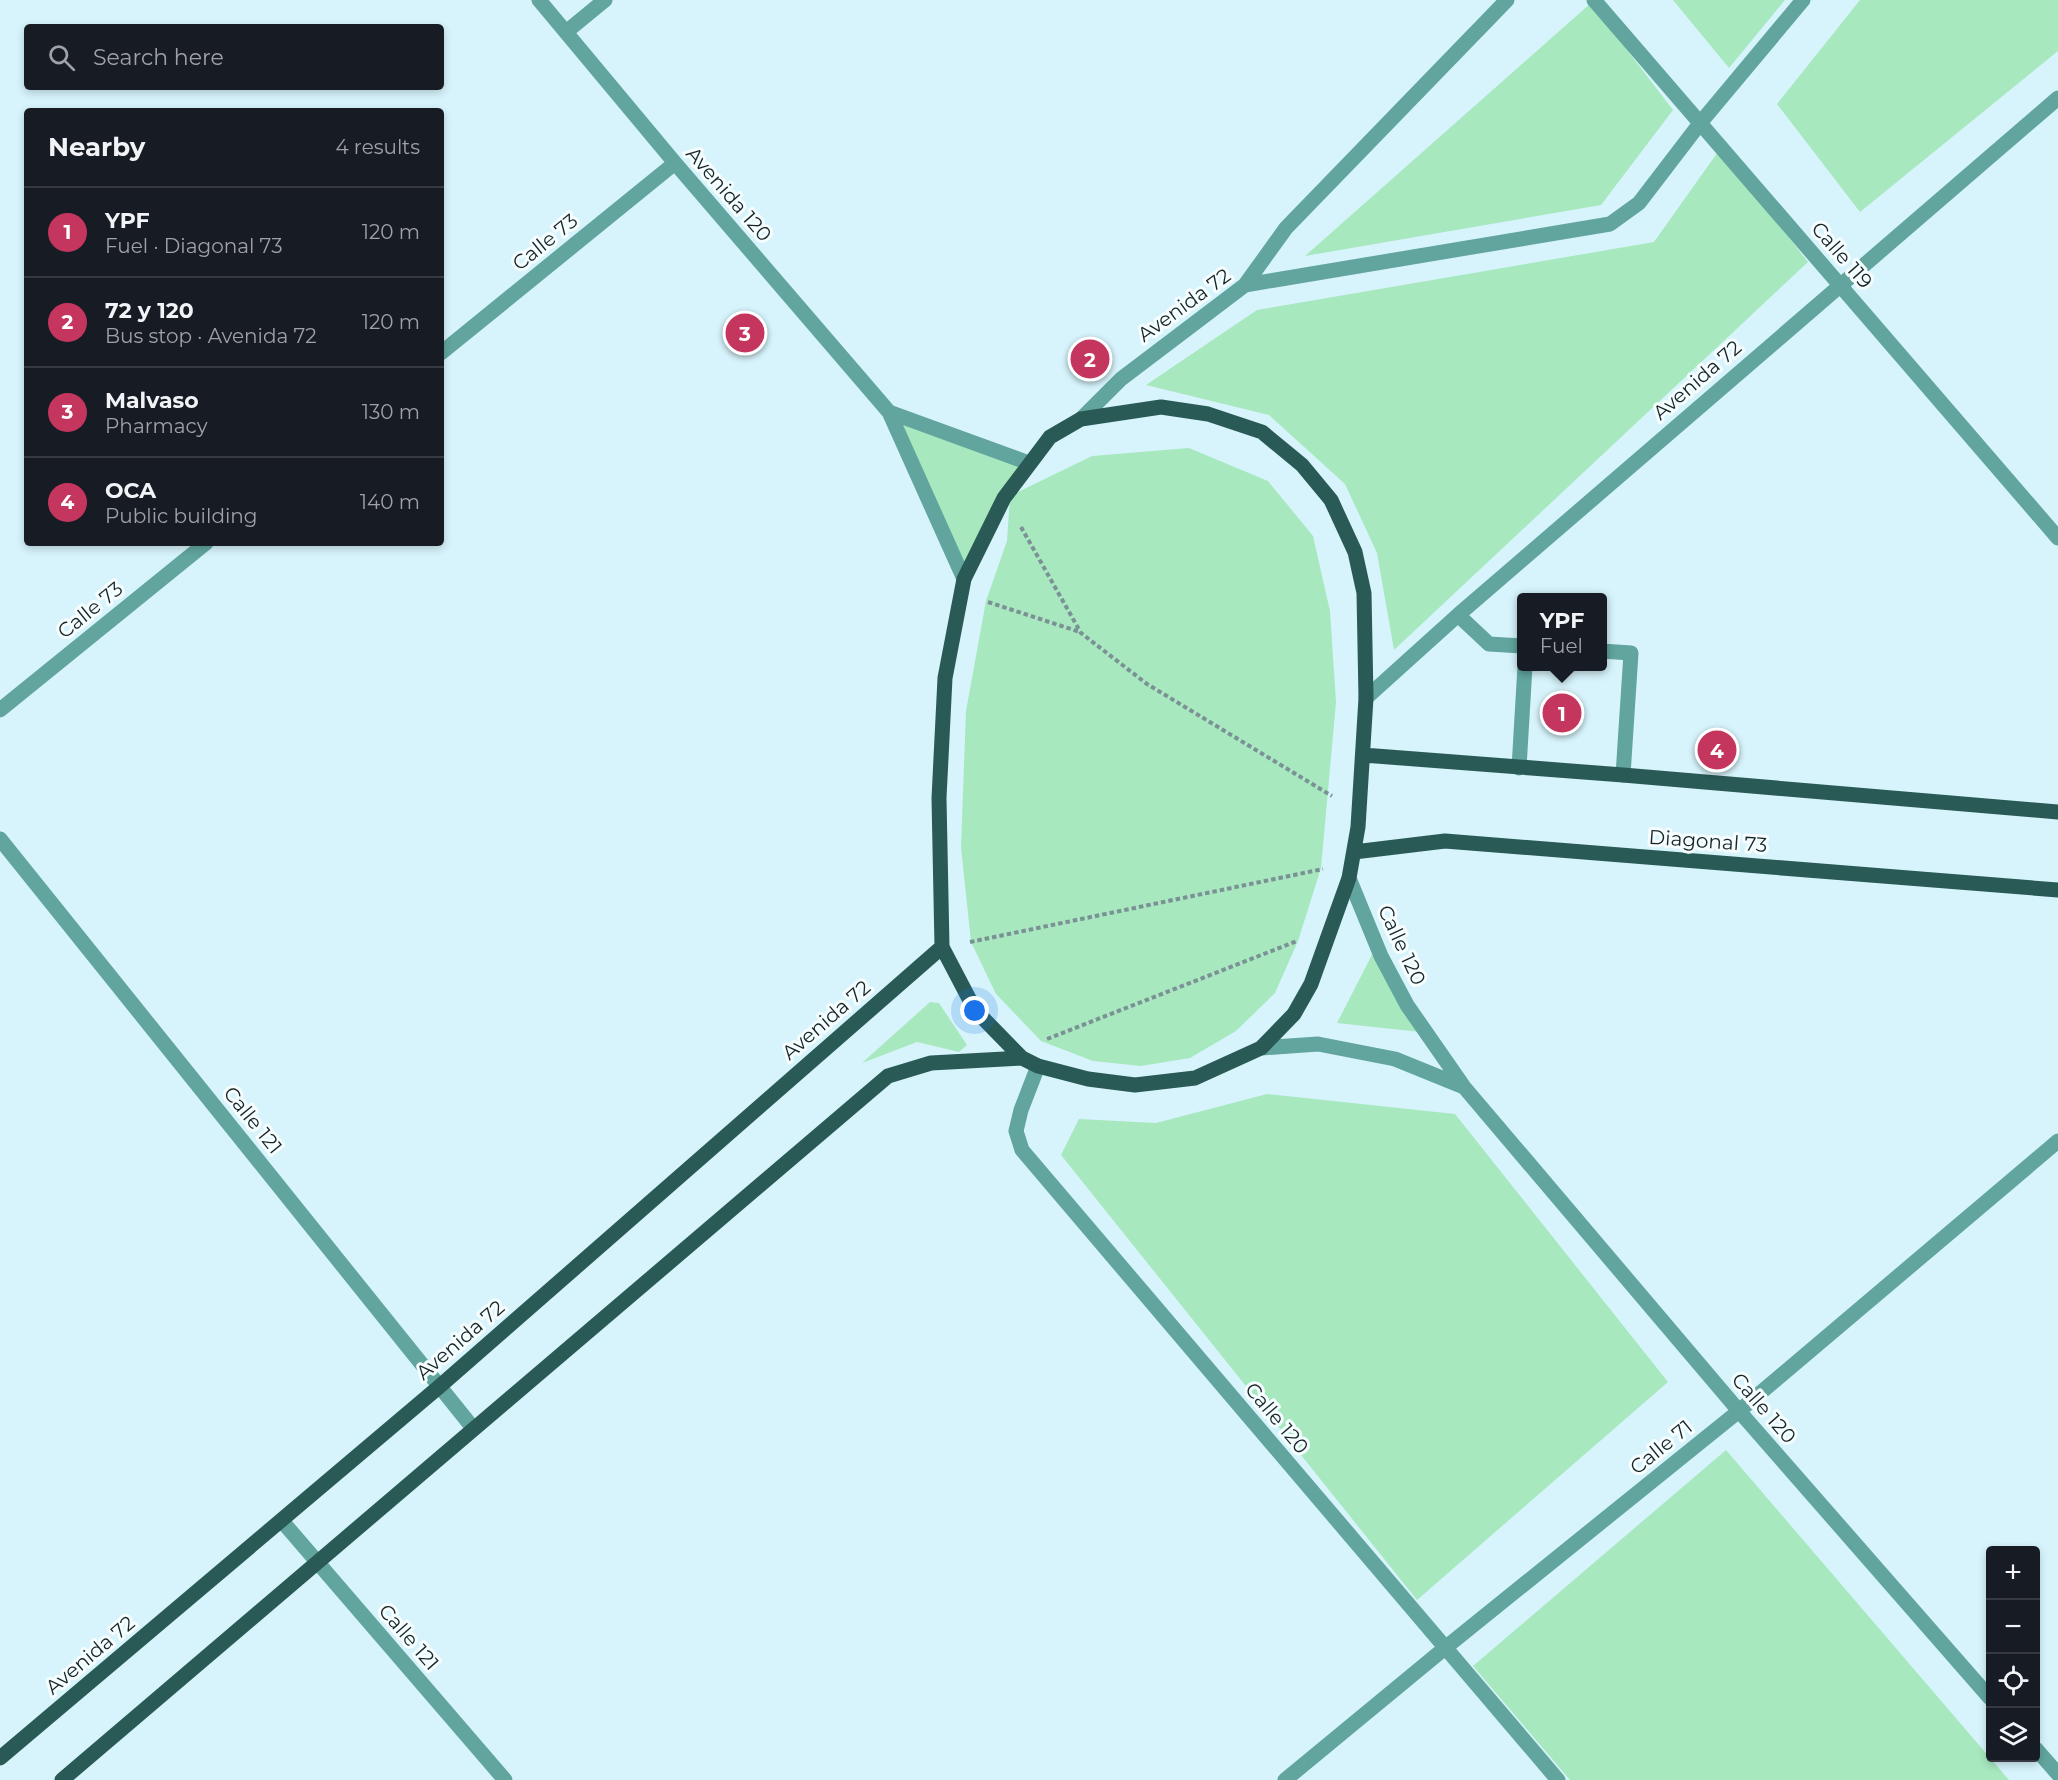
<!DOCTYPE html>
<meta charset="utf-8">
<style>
:root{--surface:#171b24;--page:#20242c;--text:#f1f3f6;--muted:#9ea1a6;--line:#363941;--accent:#c5365f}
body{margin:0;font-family:Montserrat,sans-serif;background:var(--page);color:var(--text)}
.controls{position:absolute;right:18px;bottom:18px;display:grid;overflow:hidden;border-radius:6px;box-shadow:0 3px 9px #0003}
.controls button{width:54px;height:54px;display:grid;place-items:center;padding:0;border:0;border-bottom:2px solid var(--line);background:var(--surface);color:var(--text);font:30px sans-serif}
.you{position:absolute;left:975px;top:1011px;width:21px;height:21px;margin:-15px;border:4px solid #fff;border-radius:50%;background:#1a73e8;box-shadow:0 0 0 9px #1a73e833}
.badge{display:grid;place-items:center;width:39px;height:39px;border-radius:50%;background:var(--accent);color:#fff;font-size:20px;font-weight:700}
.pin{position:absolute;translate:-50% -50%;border:3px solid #fff;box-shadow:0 2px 6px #0006}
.popup{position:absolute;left:1517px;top:593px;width:90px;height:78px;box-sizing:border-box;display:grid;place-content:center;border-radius:6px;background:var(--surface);filter:drop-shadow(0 2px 4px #0005);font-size:20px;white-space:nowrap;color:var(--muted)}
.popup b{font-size:22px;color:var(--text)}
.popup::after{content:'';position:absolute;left:50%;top:100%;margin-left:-12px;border:12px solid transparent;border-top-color:var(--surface)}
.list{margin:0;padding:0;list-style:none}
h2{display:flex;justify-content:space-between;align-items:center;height:78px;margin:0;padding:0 24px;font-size:26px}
h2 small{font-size:20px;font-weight:400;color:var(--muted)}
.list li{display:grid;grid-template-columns:39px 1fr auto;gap:18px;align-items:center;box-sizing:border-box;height:90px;padding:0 24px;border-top:2px solid var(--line)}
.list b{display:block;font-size:22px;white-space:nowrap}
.list p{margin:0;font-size:20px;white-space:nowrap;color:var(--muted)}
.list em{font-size:20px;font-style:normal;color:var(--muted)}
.icon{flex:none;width:33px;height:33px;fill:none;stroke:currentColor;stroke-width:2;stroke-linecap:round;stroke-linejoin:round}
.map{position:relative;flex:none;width:2058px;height:1780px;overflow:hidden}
.search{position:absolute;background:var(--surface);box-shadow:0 3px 9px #0003;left:24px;top:24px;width:420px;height:66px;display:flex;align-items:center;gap:15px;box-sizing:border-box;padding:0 21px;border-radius:6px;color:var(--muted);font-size:22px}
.panel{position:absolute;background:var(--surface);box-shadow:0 3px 9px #0003;left:24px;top:108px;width:420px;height:438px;border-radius:6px}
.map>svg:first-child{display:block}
</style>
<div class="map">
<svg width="2058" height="1780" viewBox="0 0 2058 1780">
<rect width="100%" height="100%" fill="#d7f4fc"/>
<path fill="#a7e8bf" d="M1673 0H1785L1729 68Z
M1860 0H2058V51L1860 212 1777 104Z
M1591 3 1673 110 1601 205 1305 256Z
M1720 149 1808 262 1394 650 1377 553 1345 484 1269 415 1146 385 1257 310 1654 242Z
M893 415 1024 464 964 573Z
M1189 448 1268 481 1313 536 1330 611 1336 702 1321 868 1298 941 1275 993 1236 1031 1190 1058 1141 1066 1093 1061 1041 1041 996 994 971 942 961 847 966 711 986 601 1007 541 1010 496 1092 456Z
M1377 945 1430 1033 1337 1023Z
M930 1002 939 1003 967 1045 959 1052 917 1042 862 1063Z
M1267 1094 1455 1114 1668 1382 1417 1600 1061 1155 1079 1119 1156 1123Z
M1726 1450 2009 1780H1570L1473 1666Z"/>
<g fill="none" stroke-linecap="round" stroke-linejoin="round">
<path stroke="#7b9196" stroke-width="4" stroke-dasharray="4.5 3" stroke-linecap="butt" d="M1021 527 1081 633 1147 684 1332 796
M988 602 1080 632
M970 942 1323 869
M1047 1039 1297 941"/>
<path stroke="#61a59e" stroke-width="15" d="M539 0 675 163 889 412 964 579
M1594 0 2058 538
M566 32 605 0
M1245 285 1286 228 1507 0
M441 353 675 163
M889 412 1029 463
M1081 419 1121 379 1245 285 1610 224 1639 203 1701 122 1803 0
M1458 615 1489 644 1522 646
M1602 651 1631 653 1623 775
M1366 698 1458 615 2058 98
M0 710 206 543
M1519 768 1525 666
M0 839 473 1428
M1349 878 1381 956 1407 1005 1464 1087 1739 1411 1990 1698
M1261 1048 1318 1044 1395 1059 1464 1087
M1038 1066 1021 1110 1016 1131 1022 1150 1558 1780
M282 1521 505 1780
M2036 1749 2058 1774
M1285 1780 1445 1648 1739 1411 2058 1141"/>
<path stroke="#2a5a55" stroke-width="15" d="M1161 407 1208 414 1262 432 1302 465 1331 500 1355 552 1364 593 1366 698 1358 827 1349 878 1311 984 1294 1014 1261 1048 1195 1078 1135 1085 1088 1079 1038 1066 1022 1058 975 1010 942 947 939 798 945 678 964 579 1004 498 1050 437 1081 419Z
M1363 755 1623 775 2058 812
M1354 852 1445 841 2058 890
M0 1758 440 1386 942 947
M62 1780 888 1076 931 1063 1022 1058"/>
</g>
<g text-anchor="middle" stroke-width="6" stroke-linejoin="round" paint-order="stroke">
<g font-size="20" fill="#172528" stroke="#f6fdff">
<text transform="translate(729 194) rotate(49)" y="7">Avenida 120</text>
<text transform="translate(545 242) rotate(-39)" y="7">Calle 73</text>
<text transform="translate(1842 255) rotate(49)" y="7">Calle 119</text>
<text transform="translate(1184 305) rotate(-36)" y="7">Avenida 72</text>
<text transform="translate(1697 380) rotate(-41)" y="7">Avenida 72</text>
<text transform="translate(90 610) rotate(-39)" y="7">Calle 73</text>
<text transform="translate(1708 841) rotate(4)" y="7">Diagonal 73</text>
<text transform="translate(1402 945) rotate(65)" y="7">Calle 120</text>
<text transform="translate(826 1020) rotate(-41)" y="7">Avenida 72</text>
<text transform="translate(253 1120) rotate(51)" y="7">Calle 121</text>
<text transform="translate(460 1340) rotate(-41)" y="7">Avenida 72</text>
<text transform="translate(1764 1408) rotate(49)" y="7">Calle 120</text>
<text transform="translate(1277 1418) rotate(50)" y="7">Calle 120</text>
<text transform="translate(1661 1447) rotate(-39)" y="7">Calle 71</text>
<text transform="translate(409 1637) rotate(49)" y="7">Calle 121</text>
<text transform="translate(90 1655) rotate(-40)" y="7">Avenida 72</text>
</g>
</g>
</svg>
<div class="controls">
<button>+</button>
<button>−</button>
<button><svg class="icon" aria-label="locate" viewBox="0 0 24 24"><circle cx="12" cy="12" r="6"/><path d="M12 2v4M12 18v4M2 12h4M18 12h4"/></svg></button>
<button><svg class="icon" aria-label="layers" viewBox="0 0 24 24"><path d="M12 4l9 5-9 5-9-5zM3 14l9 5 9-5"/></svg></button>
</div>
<div class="you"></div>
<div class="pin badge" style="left:1562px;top:713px">1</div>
<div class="popup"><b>YPF</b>Fuel</div>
<div class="pin badge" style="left:1090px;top:359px">2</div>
<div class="pin badge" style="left:745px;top:333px">3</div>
<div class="pin badge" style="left:1717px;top:750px">4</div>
<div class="search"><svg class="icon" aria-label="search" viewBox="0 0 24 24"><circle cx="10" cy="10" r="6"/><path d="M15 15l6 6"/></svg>Search here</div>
<section class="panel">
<h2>Nearby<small>4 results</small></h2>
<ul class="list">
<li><span class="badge">1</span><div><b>YPF</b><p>Fuel · Diagonal 73</p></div><em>120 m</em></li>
<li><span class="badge">2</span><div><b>72 y 120</b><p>Bus stop · Avenida 72</p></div><em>120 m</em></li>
<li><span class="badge">3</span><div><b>Malvaso</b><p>Pharmacy</p></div><em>130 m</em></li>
<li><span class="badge">4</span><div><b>OCA</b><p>Public building</p></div><em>140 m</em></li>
</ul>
</section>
</div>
